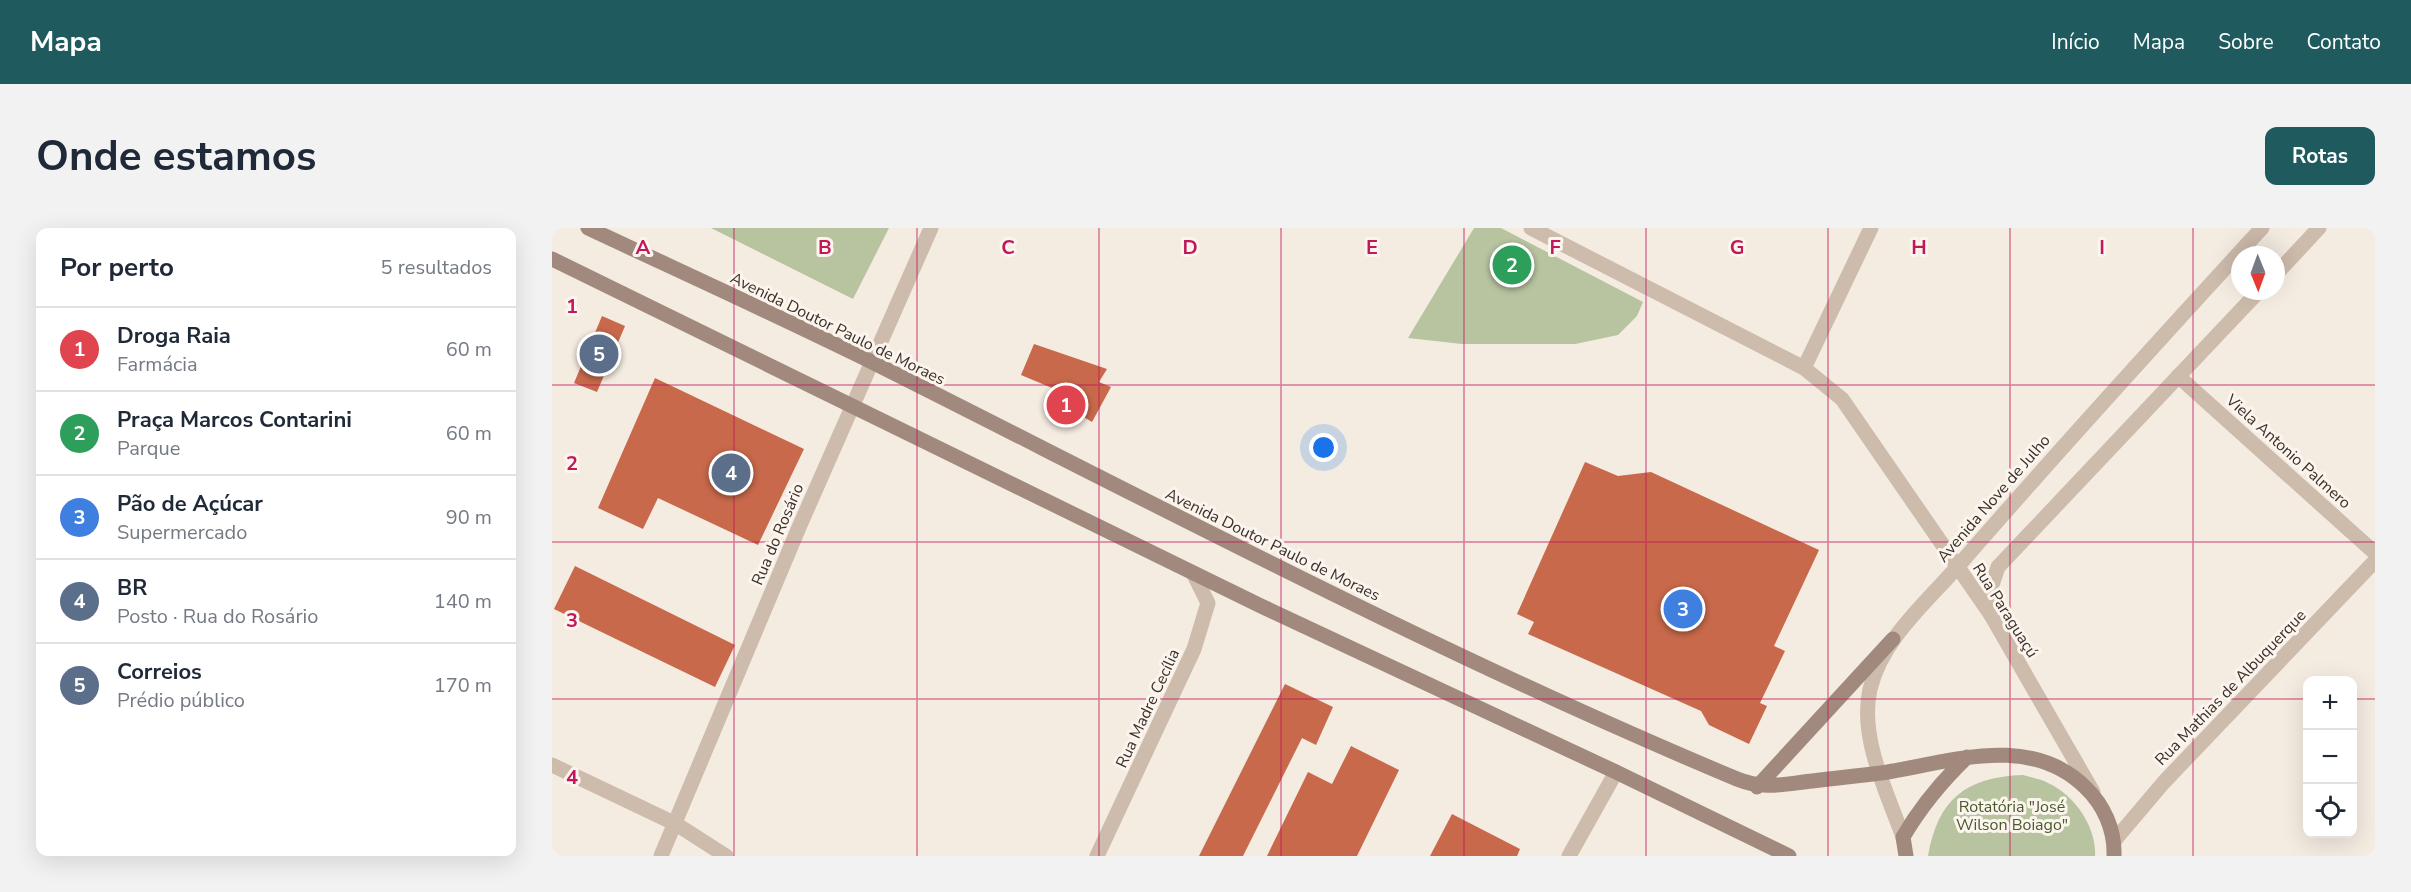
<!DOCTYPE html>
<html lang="pt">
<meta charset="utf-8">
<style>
:root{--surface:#fff;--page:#f2f2f3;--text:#1f2937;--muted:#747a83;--line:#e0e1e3;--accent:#1f5a5e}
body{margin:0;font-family:"Nunito Sans",sans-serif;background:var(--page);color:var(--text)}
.controls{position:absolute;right:18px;bottom:18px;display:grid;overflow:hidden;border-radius:12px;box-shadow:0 6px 24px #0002}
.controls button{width:54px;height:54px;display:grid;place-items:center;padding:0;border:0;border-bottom:2px solid var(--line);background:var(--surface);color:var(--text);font:30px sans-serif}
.compass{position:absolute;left:1679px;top:18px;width:54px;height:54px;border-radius:50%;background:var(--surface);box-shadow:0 6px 24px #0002;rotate:179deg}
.you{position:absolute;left:772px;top:220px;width:21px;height:21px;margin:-15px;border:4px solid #fff;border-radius:50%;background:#1a73e8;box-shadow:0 0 0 9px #1a73e833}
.badge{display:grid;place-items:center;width:39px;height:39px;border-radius:50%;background:var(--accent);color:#fff;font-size:20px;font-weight:700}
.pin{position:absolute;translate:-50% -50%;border:3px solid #fff;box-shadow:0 2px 6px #0006}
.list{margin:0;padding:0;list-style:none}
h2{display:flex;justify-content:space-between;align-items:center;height:78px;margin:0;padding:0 24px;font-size:26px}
h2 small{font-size:20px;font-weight:400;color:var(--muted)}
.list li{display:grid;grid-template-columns:39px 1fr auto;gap:18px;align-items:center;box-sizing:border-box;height:84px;padding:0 24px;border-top:2px solid var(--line)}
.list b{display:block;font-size:22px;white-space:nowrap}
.list p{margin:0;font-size:20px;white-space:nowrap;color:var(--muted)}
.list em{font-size:20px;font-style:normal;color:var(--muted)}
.icon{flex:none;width:33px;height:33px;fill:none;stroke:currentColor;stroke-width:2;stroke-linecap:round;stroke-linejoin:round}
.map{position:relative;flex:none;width:1823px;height:628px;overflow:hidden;border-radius:12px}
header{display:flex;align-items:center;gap:36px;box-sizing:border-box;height:84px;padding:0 30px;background:var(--accent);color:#fff}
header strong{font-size:28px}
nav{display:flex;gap:33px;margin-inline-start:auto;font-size:21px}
.intro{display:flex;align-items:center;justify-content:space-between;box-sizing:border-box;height:144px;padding:0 36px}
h1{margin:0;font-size:42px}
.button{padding:15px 27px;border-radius:12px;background:var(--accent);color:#fff;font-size:21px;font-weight:700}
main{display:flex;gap:36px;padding:0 36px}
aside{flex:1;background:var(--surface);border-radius:12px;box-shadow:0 6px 24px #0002}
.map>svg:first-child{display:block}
</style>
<header>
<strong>Mapa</strong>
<nav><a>Início</a><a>Mapa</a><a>Sobre</a><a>Contato</a></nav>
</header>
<div class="intro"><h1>Onde estamos</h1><a class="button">Rotas</a></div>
<main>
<aside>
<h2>Por perto<small>5 resultados</small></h2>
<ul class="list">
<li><span class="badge" style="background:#e0444e">1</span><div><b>Droga Raia</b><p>Farmácia</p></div><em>60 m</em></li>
<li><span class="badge" style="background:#2e9e5b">2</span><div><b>Praça Marcos Contarini</b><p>Parque</p></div><em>60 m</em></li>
<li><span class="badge" style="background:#3f7fe0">3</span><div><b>Pão de Açúcar</b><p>Supermercado</p></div><em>90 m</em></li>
<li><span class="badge" style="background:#5c6f8a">4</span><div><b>BR</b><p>Posto · Rua do Rosário</p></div><em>140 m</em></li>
<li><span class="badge" style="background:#5c6f8a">5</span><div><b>Correios</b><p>Prédio público</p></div><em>170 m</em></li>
</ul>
</aside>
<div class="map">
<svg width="1823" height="628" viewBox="0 0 1823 628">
<rect width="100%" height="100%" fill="#f4ebe1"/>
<path fill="#b8c4a0" d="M159 0H337L301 71Z
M922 0H949L1091 74 1085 88 1066 107 1023 116H910L856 110Z
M1471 547C1480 550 1490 551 1498 556 1523 568 1545 600 1543 628H1376C1386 571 1414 549 1471 547Z"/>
<path fill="#c8694b" d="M50 88 73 98 45 164 22 155Z
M482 116 555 141 547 154 559 159 540 194 520 182 524 170 469 147Z
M103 150 252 221 206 317 106 270 91 301 46 280Z
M1033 234 1066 248 1099 244 1267 322 1222 418 1233 423 1208 475 1215 478 1197 516 1157 497 1149 483 976 406 982 394 965 386Z
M23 338 183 417 163 459 2 381Z
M733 456 781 479 764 517 750 510 691 628H647Z
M799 518 847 542 805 628H715L756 544 780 556Z
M900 586 968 621 965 628H878Z"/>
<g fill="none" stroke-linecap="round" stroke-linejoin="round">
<path stroke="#cdbbac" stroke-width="15" d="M979 0 1252 140 1290 171 1439 387
M1252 140 1319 0
M1626 148 1823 325
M0 537 124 596 174 628
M1562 613 1612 554 1823 333
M545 628 642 421 656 375 641 345
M1017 628 1064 544"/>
<path stroke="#cdbbac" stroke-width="15" d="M1724 46 1767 0
M1541 564 1439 387 1438 363 1446 339 1707 63
M1351 609C1335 564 1307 510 1318 461 1330 411 1375 374 1407 337 1506 223 1608 111 1710 0
M109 628 248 297 379 0"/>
<path stroke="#a18a7d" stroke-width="15" d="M36 0C132 45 229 89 324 136 609 279 890 428 1185 551 1212 562 1232 556 1260 553 1283 550 1306 548 1329 545 1396 535 1477 504 1533 559 1552 577 1563 602 1562 628
M0 31 709 378 1064 544 1237 628
M1205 559 1341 411
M1354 628 1351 609C1369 578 1389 554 1415 529"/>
</g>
<path fill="none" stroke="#c2185b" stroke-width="1.5" stroke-opacity="0.55" d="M182 0V628M365 0V628M547 0V628M729 0V628M912 0V628M1094 0V628M1276 0V628M1458 0V628M1641 0V628M0 157H1823M0 314H1823M0 471H1756M1800 471H1823"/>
<g text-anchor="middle" stroke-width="6" stroke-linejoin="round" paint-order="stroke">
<g font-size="16" fill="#3b302b" stroke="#fbf5ee">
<text transform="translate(286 100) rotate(26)" y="6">Avenida Doutor Paulo de Moraes</text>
<text transform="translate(1737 223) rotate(42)" y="6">Viela Antonio Palmero</text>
<text transform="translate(1441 270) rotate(-49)" y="6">Avenida Nove de Julho</text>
<text transform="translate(225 306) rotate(-67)" y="6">Rua do Rosário</text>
<text transform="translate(721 316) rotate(26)" y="6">Avenida Doutor Paulo de Moraes</text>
<text transform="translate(1454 382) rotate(58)" y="6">Rua Paraguaçú</text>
<text transform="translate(1678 459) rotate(-46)" y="6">Rua Mathias de Albuquerque</text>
<text transform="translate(595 480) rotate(-65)" y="6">Rua Madre Cecília</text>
</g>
<g font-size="16" fill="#4a5a2e" stroke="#fbf5ee">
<text x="1460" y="584">Rotatória "José<tspan x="1460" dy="18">Wilson Boiago"</tspan></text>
</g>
</g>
<g font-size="20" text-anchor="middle" font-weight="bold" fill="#c2185b" stroke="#fbf5ee" stroke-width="6" stroke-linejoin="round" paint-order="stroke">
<text x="91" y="26">A</text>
<text x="273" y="26">B</text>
<text x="456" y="26">C</text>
<text x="638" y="26">D</text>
<text x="820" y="26">E</text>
<text x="1003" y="26">F</text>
<text x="1185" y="26">G</text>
<text x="1367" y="26">H</text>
<text x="1550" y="26">I</text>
<text x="20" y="85">1</text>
<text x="20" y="242">2</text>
<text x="20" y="399">3</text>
<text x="20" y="556">4</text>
</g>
</svg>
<div class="controls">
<button>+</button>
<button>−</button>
<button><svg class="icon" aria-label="locate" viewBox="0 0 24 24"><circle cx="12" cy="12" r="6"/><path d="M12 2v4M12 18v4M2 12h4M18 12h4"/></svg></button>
</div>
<svg class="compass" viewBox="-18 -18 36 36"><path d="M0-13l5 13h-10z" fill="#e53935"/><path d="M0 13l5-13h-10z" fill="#747a83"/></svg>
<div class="you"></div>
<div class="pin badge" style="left:514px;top:177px;background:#e0444e">1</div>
<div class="pin badge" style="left:960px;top:37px;background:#2e9e5b">2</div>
<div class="pin badge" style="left:1131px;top:381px;background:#3f7fe0">3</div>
<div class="pin badge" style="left:179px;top:245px;background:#5c6f8a">4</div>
<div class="pin badge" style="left:47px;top:126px;background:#5c6f8a">5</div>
</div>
</main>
